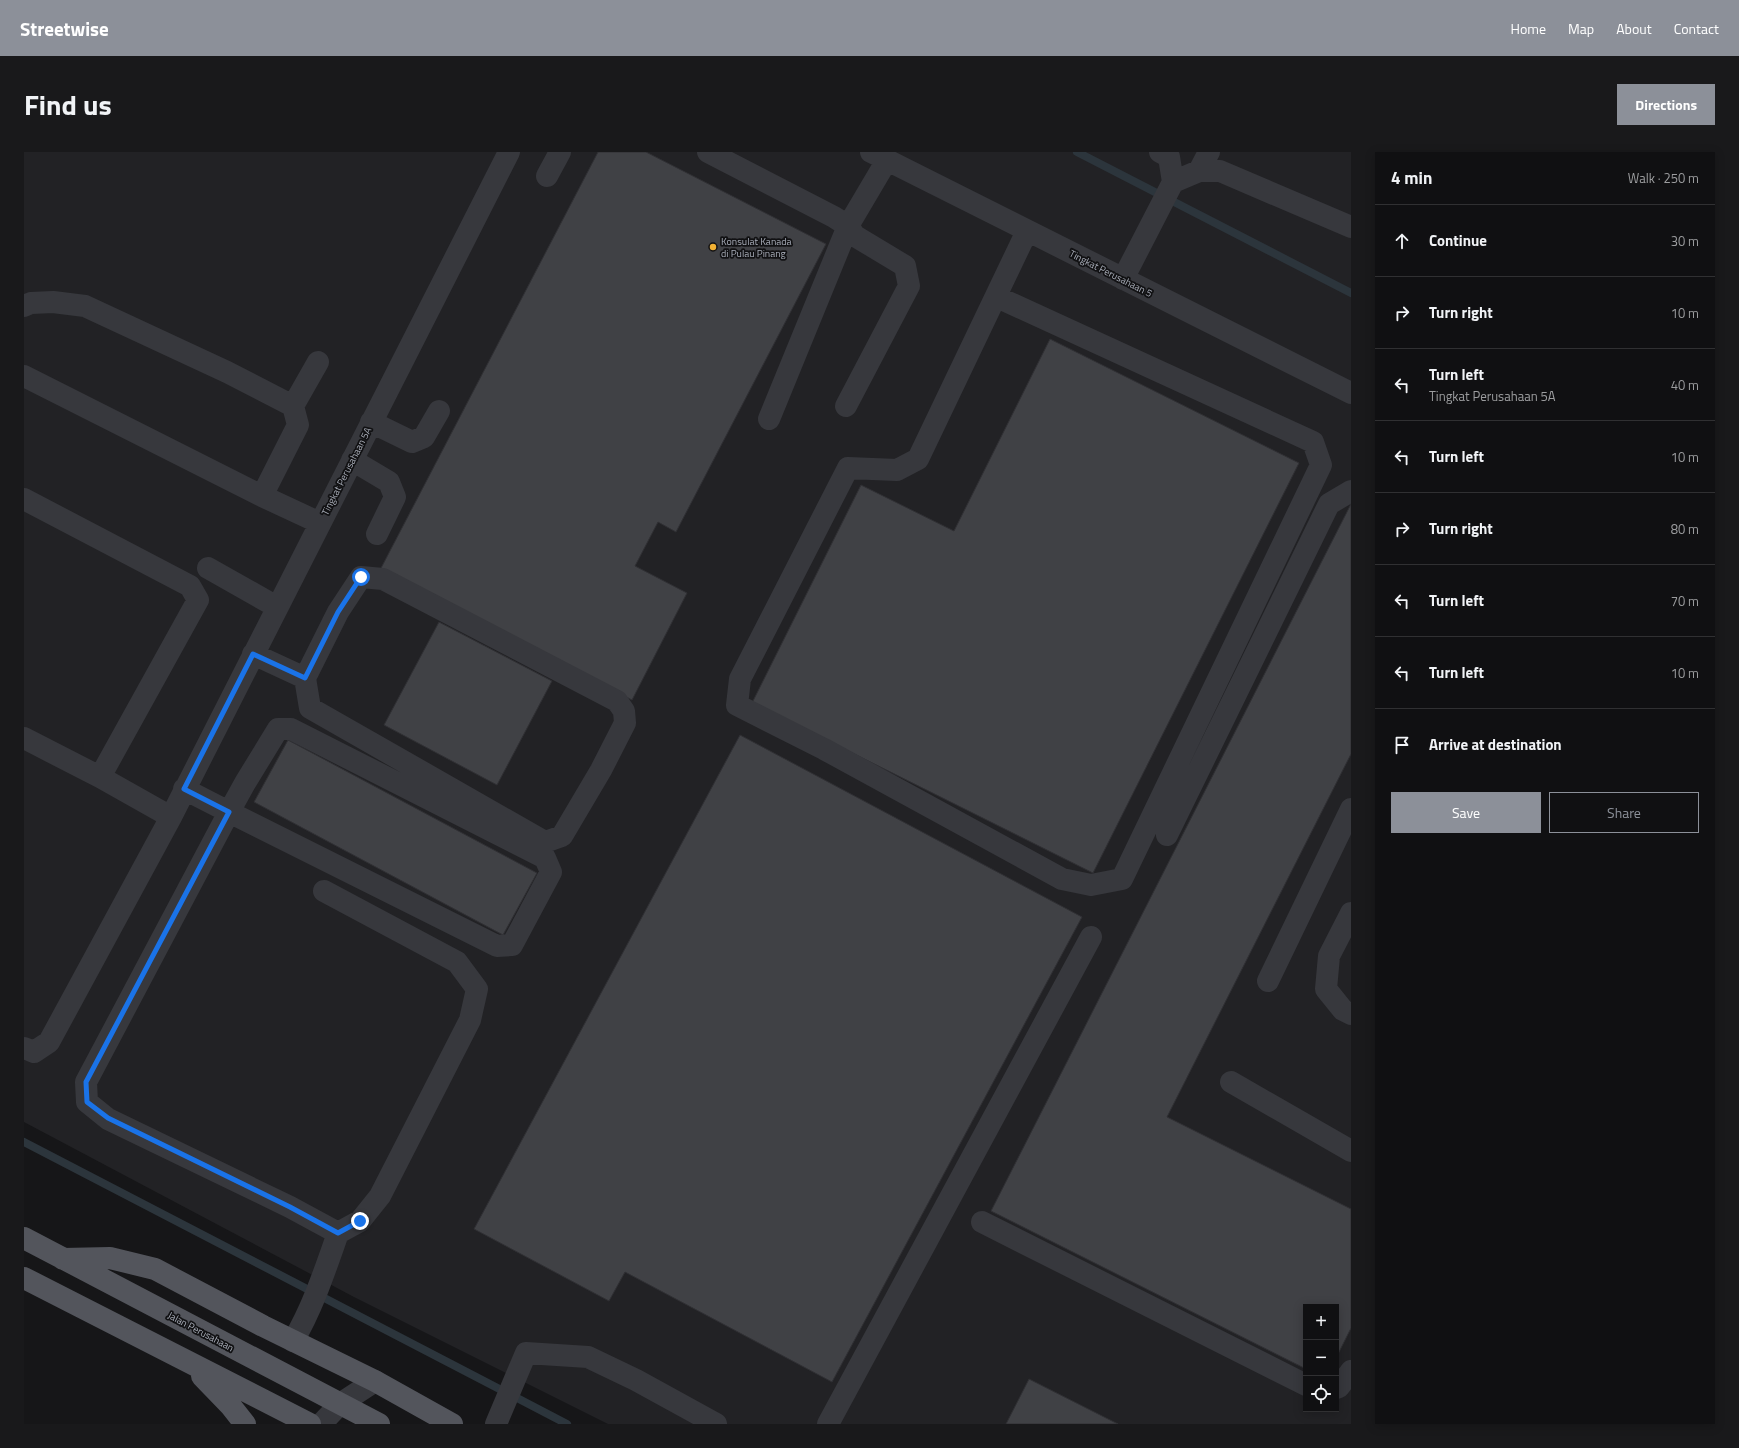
<!DOCTYPE html>
<meta charset="utf-8">
<style>
:root{--surface:#101012;--page:#19191b;--text:#f1f3f6;--muted:#9c9d9f;--line:#303032;--accent:#8c9099}
body{margin:0;font-family:"Titillium Web",sans-serif;background:var(--page);color:var(--text)}
.controls{position:absolute;right:12px;bottom:12px;display:grid;overflow:hidden;border-radius:0px;box-shadow:0 2px 10px #0003}
.controls button{width:36px;height:36px;display:grid;place-items:center;padding:0;border:0;border-bottom:1px solid var(--line);background:var(--surface);color:var(--text);font:20px sans-serif}
.stop{position:absolute;width:12px;height:12px;margin:-9px;border:3px solid #1a73e8;border-radius:50%;background:#fff}
.stop.end{background:#1a73e8;border-color:#fff;box-shadow:0 1px 4px #0008}
.list{margin:0;padding:0;list-style:none}
h2{display:flex;justify-content:space-between;align-items:center;height:52px;margin:0;padding:0 16px;font-size:17px}
h2 small{font-size:13px;font-weight:400;color:var(--muted)}
.list li{display:grid;grid-template-columns:26px 1fr auto;gap:12px;align-items:center;box-sizing:border-box;height:72px;padding:0 16px;border-top:1px solid var(--line)}
.list b{display:block;font-size:15px;white-space:nowrap}
.list p{margin:0;font-size:13px;white-space:nowrap;color:var(--muted)}
.list em{font-size:13px;font-style:normal;color:var(--muted)}
.actions{display:flex;gap:8px;padding:12px 16px}
.actions a{flex:1;padding:9px 0;border:1px solid var(--accent);border-radius:0px;text-align:center;font-size:14px;color:var(--accent)}
.actions .main{background:var(--accent);color:#fff}
.icon{flex:none;width:22px;height:22px;fill:none;stroke:currentColor;stroke-width:2;stroke-linecap:round;stroke-linejoin:round}
.map{position:relative;flex:none;width:1327px;height:1272px;overflow:hidden;border-radius:0px}
header{display:flex;align-items:center;gap:24px;box-sizing:border-box;height:56px;padding:0 20px;background:var(--accent);color:#fff}
header strong{font-size:19px}
nav{display:flex;gap:22px;margin-inline-start:auto;font-size:14px}
.intro{display:flex;align-items:center;justify-content:space-between;box-sizing:border-box;height:96px;padding:0 24px}
h1{margin:0;font-size:28px}
.button{padding:10px 18px;border-radius:0px;background:var(--accent);color:#fff;font-size:14px;font-weight:700}
main{display:flex;gap:24px;padding:0 24px}
aside{flex:1;background:var(--surface);border-radius:0px;box-shadow:0 2px 10px #0003}
.map>svg:first-child{display:block}
</style>
<header>
<strong>Streetwise</strong>
<nav><a>Home</a><a>Map</a><a>About</a><a>Contact</a></nav>
</header>
<div class="intro"><h1>Find us</h1><a class="button">Directions</a></div>
<main>
<div class="map">
<svg width="1327" height="1272" viewBox="0 0 1327 1272">
<rect width="100%" height="100%" fill="#161618"/>
<path fill="#222225" fill-rule="evenodd" d="M0 0H1327V1272H584L330 1145 0 970ZM1282 1155H1312V1257H1282Z"/>
<g fill="none" stroke-linecap="round" stroke-linejoin="round">
<path stroke="#2c353c" stroke-width="8" d="M1053 0 1327 141
M0 990 543 1272"/>
</g>
<path fill="#404145" stroke="#303034" d="M574 0H622L802 92 652 380 634 370 611 414 663 441 608 548 356 418Z
M1026 187 1275 311 1069 721 728 551 837 333 930 379Z
M1327 352V602L1143 965 1327 1057V1176L1312 1206V1155H1282V1217L967 1059Z
M415 470 528 529 473 633 360 573Z
M716 583 1058 765 808 1230 601 1120 585 1149 450 1077Z
M264 588 513 721 479 783 230 650Z
M1005 1227 1094 1272H982Z"/>
<g fill="none" stroke-linecap="round" stroke-linejoin="round">
<path stroke="#37383d" stroke-width="22" d="M684 0 810 65 824 74 863 8
M847 0 1327 241
M1175 19 1185 0
M523 24 536 0
M1149 30 1175 19H1196L1327 75
M1099 127 1149 30 1145 5 1136 0
M973 145 1289 290 1297 313 1098 727 1067 733 1038 727 800 597 713 553 716 527 824 316 873 318 894 307 1003 79
M0 154 7 151 29 150 61 154 203 220 269 254 274 273 238 344
M0 224 238 344 296 371
M269 254 294 210
M745 267 824 74 831 84 881 114 885 134 822 254
M347 270 388 290 400 285 415 259
M328 308 365 330 371 345 353 382
M0 347 166 434 174 448 76 625
M184 416 253 455
M229 502 281 526 286 556 521 690 538 684 577 618 601 571 600 559 593 549 359 427 337 425 314 460 281 526
M0 586 76 625 147 665 485 0
M160 637 205 660 473 794 488 793 527 720 521 706 267 577H254L221 631 205 660 62 930 63 950 84 967 266 1055 314 1081C301 1118 289 1155 269 1189
M1143 683 1305 352 1327 339
M300 739 433 810 453 837 446 868 356 1044 336 1069 314 1081
M1327 761 1305 804 1302 837 1319 858 1327 862
M1244 829 1327 657
M0 896 10 900 25 890 147 665
M1207 930 1327 999
M958 1070 1282 1233
M1312 1236 1315 1235 1327 1219
M297 1272 316 1252 351 1229
M472 1272 502 1201 564 1205 612 1228 692 1272
M804 1272 1067 785"/>
<path stroke="#53555c" stroke-width="22" d="M0 1086 355 1272
M39 1107 86 1106 131 1117 239 1174 351 1229 428 1272
M0 1126 286 1272
M178 1224 206 1253 221 1272"/>
</g>
<g fill="none" stroke-linecap="round" stroke-linejoin="round">
<path stroke="#1a73e8" stroke-width="5" d="M336 1069 314 1081 266 1055 84 966 63 950 62 930 205 660 160 637 229 502 281 526 314 460 337 425"/>
</g>
<circle fill="#f2b134" stroke="#111113" stroke-width="1.5" cx="689" cy="95" r="4"/>
<g text-anchor="middle" stroke-width="3.5" stroke-linejoin="round" paint-order="stroke">
<g font-size="10" fill="#a8adb8" stroke="#111113" text-anchor="start">
<text x="697" y="93">Konsulat Kanada<tspan x="697" dy="12">di Pulau Pinang</tspan></text>
</g>
<g font-size="10" fill="#a8adb8" stroke="#111113">
<text transform="translate(1087 121) rotate(27)" y="4">Tingkat Perusahaan 5</text>
<text transform="translate(322 319) rotate(-63)" y="4">Tingkat Perusahaan 5A</text>
<text transform="translate(177 1179) rotate(28)" y="4">Jalan Perusahaan</text>
</g>
</g>
</svg>
<div class="controls">
<button>+</button>
<button>−</button>
<button><svg class="icon" aria-label="locate" viewBox="0 0 24 24"><circle cx="12" cy="12" r="6"/><path d="M12 2v4M12 18v4M2 12h4M18 12h4"/></svg></button>
</div>
<div class="stop" style="left:337px;top:425px"></div>
<div class="stop end" style="left:336px;top:1069px"></div>
</div>
<aside>
<h2>4 min<small>Walk · 250 m</small></h2>
<ul class="list">
<li><svg class="icon" aria-label="ahead" viewBox="0 0 24 24"><path d="M12 20V5M6 11l6-6 6 6"/></svg><div><b>Continue</b></div><em>30 m</em></li>
<li><svg class="icon" aria-label="right" viewBox="0 0 24 24"><path d="M7 20v-9h11M14 6l5 5-5 5"/></svg><div><b>Turn right</b></div><em>10 m</em></li>
<li><svg class="icon" aria-label="left" viewBox="0 0 24 24"><path d="M17 20v-9H6M10 6l-5 5 5 5"/></svg><div><b>Turn left</b><p>Tingkat Perusahaan 5A</p></div><em>40 m</em></li>
<li><svg class="icon" aria-label="left" viewBox="0 0 24 24"><path d="M17 20v-9H6M10 6l-5 5 5 5"/></svg><div><b>Turn left</b></div><em>10 m</em></li>
<li><svg class="icon" aria-label="right" viewBox="0 0 24 24"><path d="M7 20v-9h11M14 6l5 5-5 5"/></svg><div><b>Turn right</b></div><em>80 m</em></li>
<li><svg class="icon" aria-label="left" viewBox="0 0 24 24"><path d="M17 20v-9H6M10 6l-5 5 5 5"/></svg><div><b>Turn left</b></div><em>70 m</em></li>
<li><svg class="icon" aria-label="left" viewBox="0 0 24 24"><path d="M17 20v-9H6M10 6l-5 5 5 5"/></svg><div><b>Turn left</b></div><em>10 m</em></li>
<li><svg class="icon" aria-label="arrive" viewBox="0 0 24 24"><path d="M6 21V4h12l-3 4 3 4H6"/></svg><div><b>Arrive at destination</b></div></li>
</ul>
<div class="actions"><a class="main">Save</a><a>Share</a></div>
</aside>
</main>
